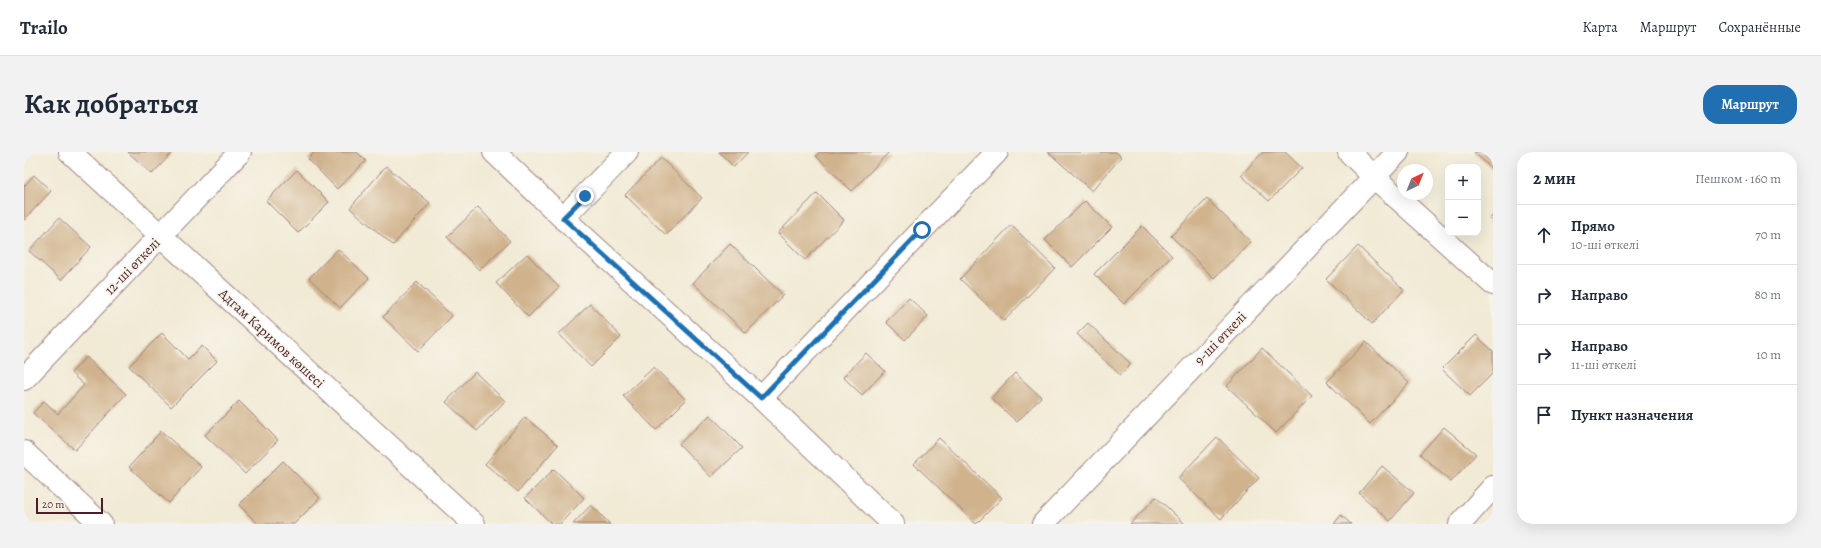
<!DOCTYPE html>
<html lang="ru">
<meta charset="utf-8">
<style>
:root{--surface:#fff;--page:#f2f2f3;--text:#1f2937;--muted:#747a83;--line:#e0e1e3;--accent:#1f6fb2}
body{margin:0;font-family:Alegreya,serif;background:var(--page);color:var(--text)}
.controls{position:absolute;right:12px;top:12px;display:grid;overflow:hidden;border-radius:8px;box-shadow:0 4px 16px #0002}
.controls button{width:36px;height:36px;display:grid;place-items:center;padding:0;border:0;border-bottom:1px solid var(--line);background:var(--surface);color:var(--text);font:20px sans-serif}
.compass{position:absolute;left:1373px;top:12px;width:36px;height:36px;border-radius:50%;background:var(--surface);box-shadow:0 4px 16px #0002;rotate:43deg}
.scale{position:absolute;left:12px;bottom:10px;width:67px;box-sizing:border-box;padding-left:4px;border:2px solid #4a1f2b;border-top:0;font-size:11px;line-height:14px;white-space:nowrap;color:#4a1f2b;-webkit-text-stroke:3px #f7f3e8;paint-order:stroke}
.stop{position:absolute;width:12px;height:12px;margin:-9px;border:3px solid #1f6fb2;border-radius:50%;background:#fff}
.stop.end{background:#1f6fb2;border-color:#fff;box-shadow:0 1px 4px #0008}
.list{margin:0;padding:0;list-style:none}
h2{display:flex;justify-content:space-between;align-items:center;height:52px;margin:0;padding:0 16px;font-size:17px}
h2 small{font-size:13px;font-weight:400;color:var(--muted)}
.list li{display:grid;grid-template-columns:26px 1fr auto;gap:12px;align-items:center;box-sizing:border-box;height:60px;padding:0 16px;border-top:1px solid var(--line)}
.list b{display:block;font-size:15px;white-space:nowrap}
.list p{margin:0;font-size:13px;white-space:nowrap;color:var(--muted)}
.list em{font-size:13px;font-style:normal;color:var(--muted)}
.icon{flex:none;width:22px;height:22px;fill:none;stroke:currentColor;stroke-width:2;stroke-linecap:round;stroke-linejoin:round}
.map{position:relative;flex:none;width:1469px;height:372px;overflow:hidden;border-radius:16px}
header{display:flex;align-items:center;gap:24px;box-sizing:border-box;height:56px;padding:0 20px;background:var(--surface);border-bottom:1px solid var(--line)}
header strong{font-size:19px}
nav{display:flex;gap:22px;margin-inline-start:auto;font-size:14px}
.intro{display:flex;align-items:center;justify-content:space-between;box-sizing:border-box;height:96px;padding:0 24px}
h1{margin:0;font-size:28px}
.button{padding:10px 18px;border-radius:16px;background:var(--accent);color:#fff;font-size:14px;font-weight:700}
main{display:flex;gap:24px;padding:0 24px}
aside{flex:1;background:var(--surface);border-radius:16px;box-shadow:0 4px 16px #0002}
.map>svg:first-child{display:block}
</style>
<header>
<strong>Trailo</strong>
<nav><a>Карта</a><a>Маршрут</a><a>Сохранённые</a></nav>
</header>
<div class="intro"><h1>Как добраться</h1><a class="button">Маршрут</a></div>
<main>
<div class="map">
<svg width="1469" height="372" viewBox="0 0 1469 372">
<rect width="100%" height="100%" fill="#f7f3e8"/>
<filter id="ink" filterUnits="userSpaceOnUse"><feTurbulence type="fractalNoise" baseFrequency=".025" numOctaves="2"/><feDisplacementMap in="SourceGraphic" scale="8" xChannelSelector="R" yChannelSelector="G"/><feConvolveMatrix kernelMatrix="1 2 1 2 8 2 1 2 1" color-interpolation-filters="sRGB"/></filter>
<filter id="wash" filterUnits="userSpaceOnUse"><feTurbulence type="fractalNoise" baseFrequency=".012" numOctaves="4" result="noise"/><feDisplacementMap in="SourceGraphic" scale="16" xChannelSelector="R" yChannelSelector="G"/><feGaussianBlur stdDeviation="0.9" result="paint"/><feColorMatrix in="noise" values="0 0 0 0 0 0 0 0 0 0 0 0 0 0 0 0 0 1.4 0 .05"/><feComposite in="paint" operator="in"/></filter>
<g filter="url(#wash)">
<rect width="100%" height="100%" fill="#f1ead5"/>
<g id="blocks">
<path fill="#d0b38d" d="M104 0H149L128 22Z
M291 0H333L342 9 313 37 284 7Z
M695 0H724L710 15Z
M796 0H865L828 39 792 4Z
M1024 0H1092L1097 5 1068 39Z
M1239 0H1261L1278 16 1245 49 1217 23Z
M1450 0H1469V18Z
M637 6 678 46 642 83 601 43Z
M362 14 406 51 369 93 326 56Z
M273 18 305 50 274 81 242 49Z
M10 23 27 39 0 68V34Z
M793 41 820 68 781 108 754 81Z
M1183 47 1227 90 1190 126 1147 84Z
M1061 49 1088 75 1048 115 1021 88Z
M454 55 486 89 455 118 423 85Z
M1469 63V71L1465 67Z
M35 66 67 95 37 128 5 99Z
M987 73 1031 116 980 169 936 127Z
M1118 74 1148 104 1100 152 1070 122Z
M706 92 759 143 722 181 669 131Z
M1334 94 1380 138 1348 172 1302 127Z
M314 97 345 126 316 156 285 126Z
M503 102 535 135 504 165 472 131Z
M393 130 428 164 394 199 359 165Z
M885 146 904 164 881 188 862 170Z
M566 152 597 185 567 215 535 182Z
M1064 171 1107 212 1096 223 1053 182Z
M138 181 164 207 178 194 193 209 147 255 105 214Z
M1452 183 1469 199V221L1446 244 1418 217Z
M1342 190 1385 231 1346 272 1303 230Z
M1238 196 1288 244 1252 281 1203 234Z
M842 201 861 219 838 243 819 225Z
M62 205 102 242 51 298 9 261 20 249 34 262 60 233 47 221Z
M630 215 662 248 632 278 599 244Z
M451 220 481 249 453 279 422 250Z
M991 221 1017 245 993 270 967 246Z
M215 249 254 288 221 322 181 283Z
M686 263 718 296 687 325 655 292Z
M501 265 534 293 494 340 461 312Z
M1420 275 1452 302 1427 330 1396 302Z
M137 279 177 315 145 351 105 315Z
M1193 285 1235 326 1197 367 1154 326Z
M915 286 978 346 952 372 890 312Z
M259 309 296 346 270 372H234L215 353Z
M1358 314 1390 341 1366 369 1335 341Z
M530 317 560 346 536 372H528L501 346Z
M1132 345 1161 372H1106Z
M567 353 586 372H549Z
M1317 363 1327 372H1310Z"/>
</g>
</g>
<g filter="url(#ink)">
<use href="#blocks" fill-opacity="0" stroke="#9e8480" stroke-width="1"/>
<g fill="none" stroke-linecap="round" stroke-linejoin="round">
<defs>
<path id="minor" d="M46 0 450 372
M470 0 539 66 737 246 869 372
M1325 0 1350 25 1469 132
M539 66 603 0
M0 227 216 0
M737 246 973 0
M0 300 77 372
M1019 372 1374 0
M1436 372 1469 335"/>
</defs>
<use href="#minor" stroke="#9e8480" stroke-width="24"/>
<use href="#minor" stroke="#fff" stroke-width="22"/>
</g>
</g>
<g fill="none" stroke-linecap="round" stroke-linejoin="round" filter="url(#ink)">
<path stroke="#1f6fb2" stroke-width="5" d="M561 44 539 66 737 246 898 78"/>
</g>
<g text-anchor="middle" stroke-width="3" stroke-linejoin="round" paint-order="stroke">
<g font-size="14" fill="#4a1f2b" stroke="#f7f3e8">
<text transform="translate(108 114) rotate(-46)" y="5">12-ші өткелі</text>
<text transform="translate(248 186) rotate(43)" y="5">Адгам Каримов көшесі</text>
<text transform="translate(1196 186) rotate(-46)" y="5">9-ші өткелі</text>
</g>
</g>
</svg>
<div class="controls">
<button>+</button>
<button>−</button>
</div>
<svg class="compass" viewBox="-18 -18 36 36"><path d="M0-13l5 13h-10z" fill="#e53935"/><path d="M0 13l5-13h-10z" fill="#747a83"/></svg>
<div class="scale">20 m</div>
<div class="stop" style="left:898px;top:78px"></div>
<div class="stop end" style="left:561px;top:44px"></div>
</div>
<aside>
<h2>2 мин<small>Пешком · 160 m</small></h2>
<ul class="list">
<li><svg class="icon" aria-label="ahead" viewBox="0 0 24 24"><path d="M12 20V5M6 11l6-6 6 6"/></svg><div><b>Прямо</b><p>10-ші өткелі</p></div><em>70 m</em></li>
<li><svg class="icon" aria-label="right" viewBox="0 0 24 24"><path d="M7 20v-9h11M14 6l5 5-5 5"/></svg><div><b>Направо</b></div><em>80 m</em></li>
<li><svg class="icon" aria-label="right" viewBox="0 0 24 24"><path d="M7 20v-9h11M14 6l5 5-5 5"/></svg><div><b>Направо</b><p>11-ші өткелі</p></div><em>10 m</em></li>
<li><svg class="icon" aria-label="arrive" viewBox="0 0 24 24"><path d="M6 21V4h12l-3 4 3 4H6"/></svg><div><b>Пункт назначения</b></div></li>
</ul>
</aside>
</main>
